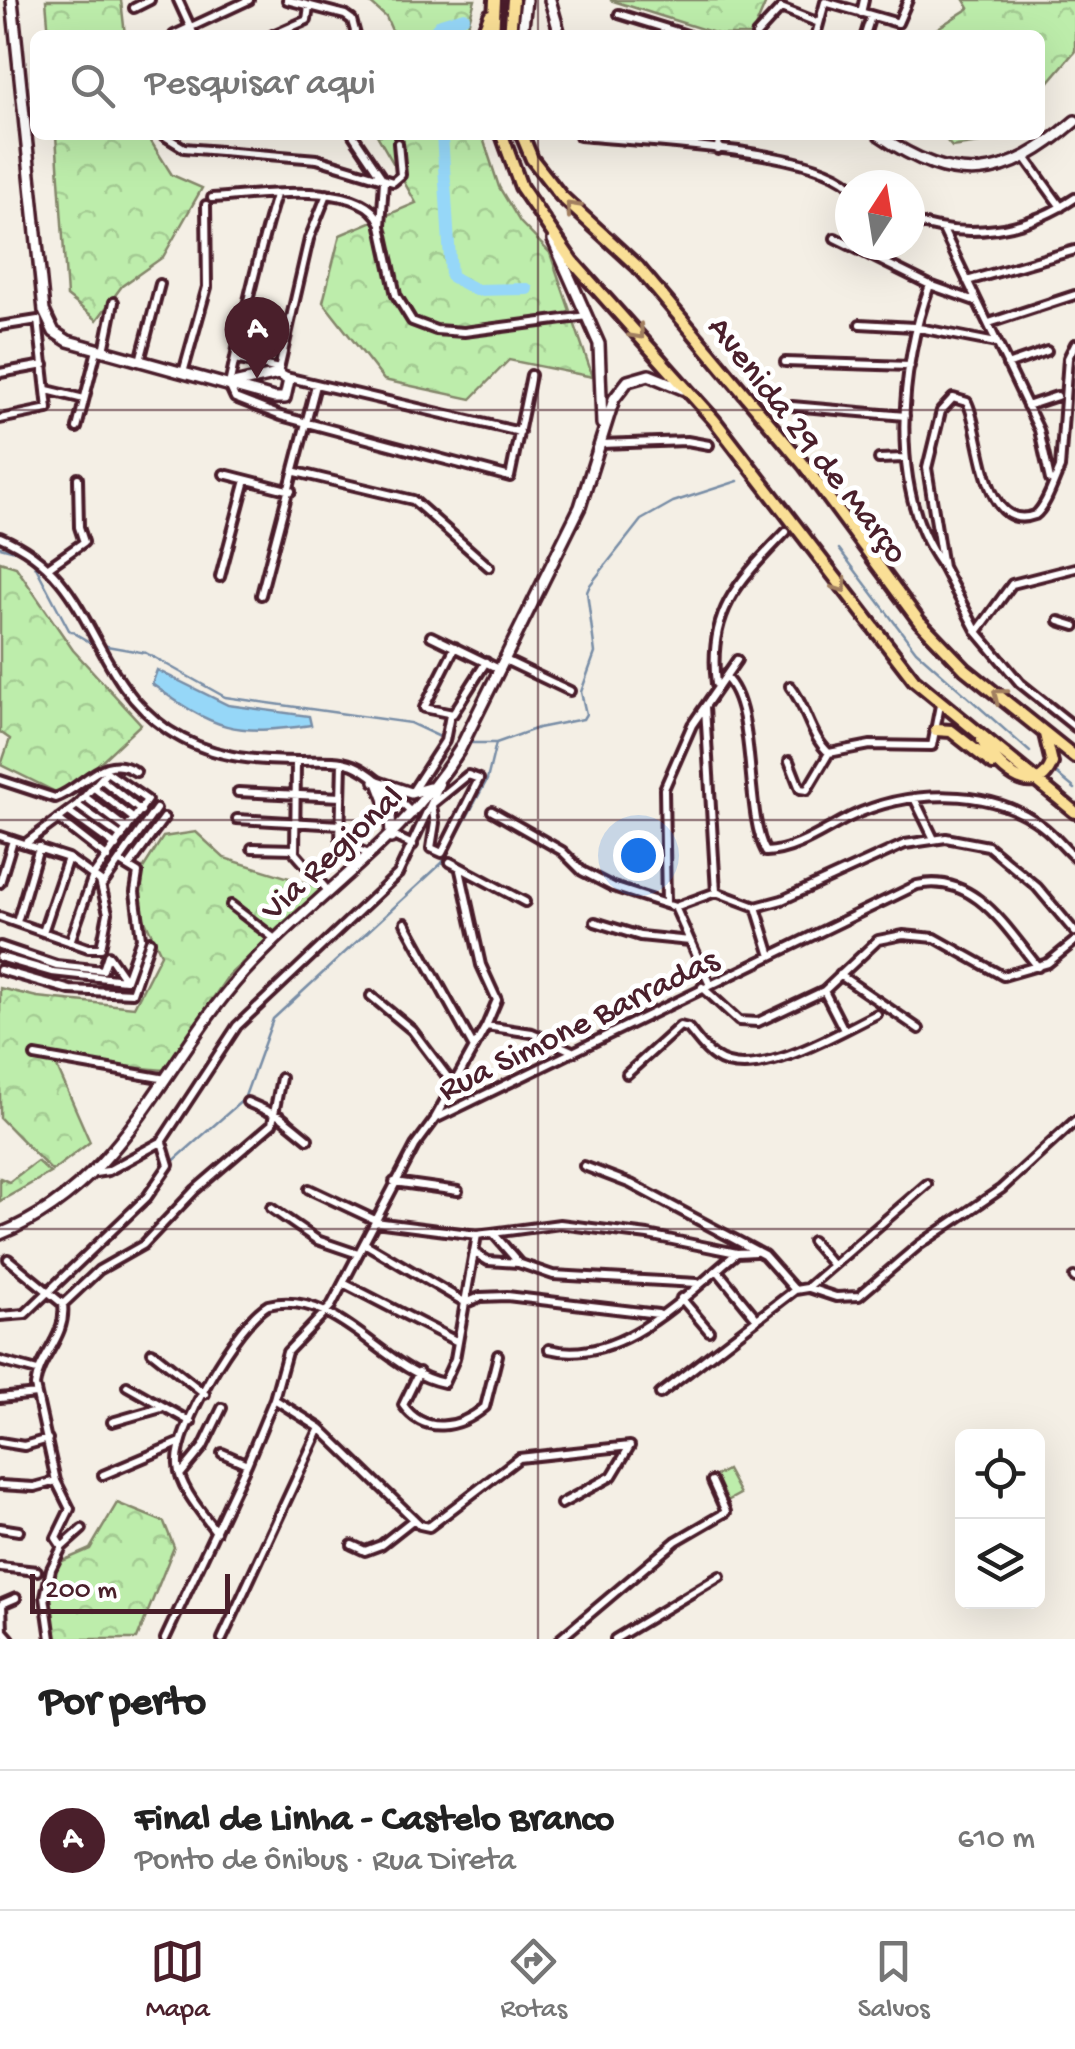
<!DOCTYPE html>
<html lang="pt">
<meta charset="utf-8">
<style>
:root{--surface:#fff;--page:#f2f2f2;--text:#222;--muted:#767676;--line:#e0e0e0;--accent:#4a1f2b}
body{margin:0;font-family:"Gochi Hand",sans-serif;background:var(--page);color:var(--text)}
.controls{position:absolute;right:30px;bottom:30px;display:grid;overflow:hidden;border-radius:15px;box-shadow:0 10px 40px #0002}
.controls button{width:90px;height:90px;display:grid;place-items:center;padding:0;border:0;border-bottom:2px solid var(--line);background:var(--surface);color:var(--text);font:50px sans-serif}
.compass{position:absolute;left:835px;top:170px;width:90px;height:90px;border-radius:50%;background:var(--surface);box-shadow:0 10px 40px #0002;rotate:12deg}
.scale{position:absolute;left:30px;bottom:25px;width:200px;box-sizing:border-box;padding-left:10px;border:5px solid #4a1f2b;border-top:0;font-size:28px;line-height:35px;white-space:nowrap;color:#4a1f2b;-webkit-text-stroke:8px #fff;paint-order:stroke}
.you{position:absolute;left:638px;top:855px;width:35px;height:35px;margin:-25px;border:8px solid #fff;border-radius:50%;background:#1a73e8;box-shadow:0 0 0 15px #1a73e833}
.badge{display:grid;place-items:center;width:65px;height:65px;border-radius:50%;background:var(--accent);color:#fff;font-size:32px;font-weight:700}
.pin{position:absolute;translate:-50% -82px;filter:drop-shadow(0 2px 5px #0008)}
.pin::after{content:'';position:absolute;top:52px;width:35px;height:30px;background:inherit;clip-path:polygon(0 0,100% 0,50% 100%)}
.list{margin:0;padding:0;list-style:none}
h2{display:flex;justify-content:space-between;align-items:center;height:130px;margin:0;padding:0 40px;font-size:42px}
h2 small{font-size:32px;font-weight:400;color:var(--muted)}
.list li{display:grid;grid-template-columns:65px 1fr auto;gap:30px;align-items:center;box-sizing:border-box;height:140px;padding:0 40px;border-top:2px solid var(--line)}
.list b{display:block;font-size:38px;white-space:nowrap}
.list p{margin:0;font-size:32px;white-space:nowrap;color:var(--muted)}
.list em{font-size:32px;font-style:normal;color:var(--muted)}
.icon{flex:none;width:55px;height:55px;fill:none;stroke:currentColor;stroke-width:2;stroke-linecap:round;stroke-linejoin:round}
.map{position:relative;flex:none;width:1075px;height:1639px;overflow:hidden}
.search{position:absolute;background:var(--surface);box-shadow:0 10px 40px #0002;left:30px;right:30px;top:30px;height:110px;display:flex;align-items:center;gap:25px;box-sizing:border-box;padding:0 35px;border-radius:15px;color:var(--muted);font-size:38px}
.sheet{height:270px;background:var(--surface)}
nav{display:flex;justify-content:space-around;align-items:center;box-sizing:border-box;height:140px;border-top:2px solid var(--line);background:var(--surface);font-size:28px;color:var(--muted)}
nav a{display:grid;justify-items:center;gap:5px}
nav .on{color:var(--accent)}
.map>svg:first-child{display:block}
</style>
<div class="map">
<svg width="1075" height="1639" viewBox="0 0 1075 1639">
<defs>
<pattern id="forest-crowns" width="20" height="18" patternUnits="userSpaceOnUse" patternTransform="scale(2.5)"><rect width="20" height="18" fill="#bdedab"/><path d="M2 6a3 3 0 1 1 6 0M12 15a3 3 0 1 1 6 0" fill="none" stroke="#a4cb93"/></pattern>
</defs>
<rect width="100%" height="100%" fill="#f4efe5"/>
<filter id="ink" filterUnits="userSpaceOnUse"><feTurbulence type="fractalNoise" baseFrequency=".01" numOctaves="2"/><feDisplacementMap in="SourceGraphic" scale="20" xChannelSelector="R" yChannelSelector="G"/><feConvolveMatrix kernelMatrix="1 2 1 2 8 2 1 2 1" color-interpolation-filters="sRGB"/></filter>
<g filter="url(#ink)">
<path fill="#bdedab" stroke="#84866b" stroke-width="2.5" d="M727 1470 740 1494 727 1501 714 1477Z"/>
<path fill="url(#forest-crowns)" stroke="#84866b" stroke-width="2.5" d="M46 0H121L125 35H49Z
M367 0H475L465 35H394L386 17Z
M610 0H767L752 35H721Z
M964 0H1075V51L1040 92V35H927L969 8Z
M56 135H147L172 175 202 188 163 257 122 286 97 320 67 296Z
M377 135H482L499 187 520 222 550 253 593 377 509 360 471 399 384 380 323 302 340 235 416 203Z
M942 135H1003L999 140 952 147Z
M0 562 16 567 73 650 141 724 64 796 1 765 10 739 0 732Z
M196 832 224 858 322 888 228 976 164 1070 54 1060 90 1142 52 1171 0 1118V988L37 997 134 1007 161 954 130 889 163 837Z
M37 1161 50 1173 0 1201V1178L9 1182Z
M117 1503 164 1522 174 1547 137 1639H52C57 1613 44 1592 51 1566L90 1549Z"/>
<path fill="#96d7f8" stroke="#788da6" stroke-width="2.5" d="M157 670 228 705 309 716 311 725C234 736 215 730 152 684Z"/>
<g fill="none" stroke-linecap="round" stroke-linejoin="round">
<path stroke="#788da6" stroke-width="2.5" d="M0 547 23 553
M839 549 916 651 1030 752
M30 556 69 630 93 644
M101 645 146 653 225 697 410 723 440 737
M472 743H496L538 728 583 719 586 714 581 692 595 653 587 592 590 585 641 520 673 502 738 481
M1057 774 1075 789
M170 1164 244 1099 273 1019 442 863 487 780 496 743"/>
<path stroke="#96d7f8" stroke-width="12" d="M431 35 441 24 464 17
M442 135 451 276 476 290 527 289"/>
<defs>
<path id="street" d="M178 0 194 35
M287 0 345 15 352 20 356 35
M825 2 898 23 908 0
M134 8 150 0
M861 13 864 0
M619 14 687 35
M174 35 249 0
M273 35 307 20 309 6
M756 35 781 8 819 23
M816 35 825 2
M865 35 871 16
M163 135 184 148 317 159 393 182 401 175 398 143
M353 135 384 181 381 226 396 295 412 321 436 330 464 332 587 316
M580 136C639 142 810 148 850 185
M718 150 719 135
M1027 160 1061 207
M276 195C257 258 243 320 229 385L235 398 281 416 510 477 531 375
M212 198C251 196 362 178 380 222
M910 220C966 241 1026 231 1075 198
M944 232 1039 430 1050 480
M835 238 930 285 975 301
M967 281 1075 250
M930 285C900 365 888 490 941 564
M989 323 1075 295
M860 324 914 327 996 343
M0 326 38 320
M104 351 114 302
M235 359 279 369
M140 361 160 284
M785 362 910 366
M1007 365 1047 351
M0 373 44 365
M183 373 207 287 206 205
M278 374 309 239 327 194
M286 377 520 432
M47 390 84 399
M792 406 905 416
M1027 406 1057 396
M0 419 48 409 38 320
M77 428 97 350
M600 444 687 441 709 445
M879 459 904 458
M296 472 413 500 489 567
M224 474 291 491
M0 537C98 578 85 673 168 730 208 757 252 761 300 761 318 761 337 759 353 765 375 774 396 798 413 814
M50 566 84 542 79 527 78 478
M1075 568 1012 584 977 632 1020 683 1075 727
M220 577 246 480
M261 595 316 385
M1059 621 1075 626
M977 632 943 567 927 468 941 411 953 398 967 402C982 430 981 535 1035 515 1046 507 1054 481 1060 468L1068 358 1075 344
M431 636 499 669
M455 647 424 708 453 714 486 662
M505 660 570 691
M725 677C758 706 744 813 766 852 796 851 824 830 850 817 906 790 990 786 1042 826 1054 835 1064 848 1075 858
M716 684C707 611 739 581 786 532
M790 686C807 707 810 736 829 753
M705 707 716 892 756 907 782 900 905 844 946 838 988 846 1037 887 1075 932
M829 753 870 745 932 746 940 705
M296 761 295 853 329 892
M789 761 800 789 807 790 829 753
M342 762 340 843 369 854
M0 780 55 798C83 789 104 750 136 772
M102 780 141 811
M94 788 134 819
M238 792 341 797
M412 792 445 741 450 715
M85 797 127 829
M914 798 933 837
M77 805 122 837
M430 806 468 775 479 779 442 853 431 848 435 823 432 806
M492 811 562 851 582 871 613 887 675 907 716 892
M69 812 116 846
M58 819 108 858
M237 819 340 825
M0 836 68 858 100 881 108 913 101 948
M393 836 413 845
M26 843 77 805 107 772 147 800 93 876 70 942
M252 848 295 849
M120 862 138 873 135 892 141 938 126 980
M450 862 525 902
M129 866 164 818
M460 870 481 965 497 1000 486 1026
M0 883 13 840
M103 884 156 809
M666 904 664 789 692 725 737 660
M231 905 275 939
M675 907 709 983
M756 907 771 956
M0 917 88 948H101
M17 922 39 847
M595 922 640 936 690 941
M405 923 473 1046
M43 932 68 858
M0 946 56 965 103 970 108 955
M109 956 125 979
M0 957 52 972 125 980
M0 970 70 990 132 993 150 941
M840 975 919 1029
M702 987 739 1021 758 1022 824 991 878 940 903 935 935 938 1003 976 1048 963 1075 941
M824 991 844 1030
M371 996 412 1030 452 1083
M35 1056 166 1079
M627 1074 680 1026 688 1028C696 1037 704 1050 715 1057 754 1085 839 1032 877 1014
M247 1102 281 1117 308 1139
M435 1118 486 1026 532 1033 572 1051
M584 1166 631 1184 764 1255 795 1290
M95 1173 108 1171 161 1142 237 1026 398 874 440 784
M394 1182 458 1191
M309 1189 375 1220
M271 1208 317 1240 358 1254
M375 1222 477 1235 560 1224 648 1235 737 1253
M494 1234 518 1262
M812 1241 831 1263
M364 1243 466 1303
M475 1253 488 1261 518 1263 553 1275 697 1283
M8 1259 63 1304C67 1338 39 1355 35 1386L56 1481 70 1509 56 1538 62 1547
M717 1270 757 1319
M1074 1277 1075 1278
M345 1284 456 1341
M809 1288 836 1297 859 1296 919 1245 1001 1189 1075 1121
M681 1298 709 1331
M466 1303 480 1297 507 1296 658 1314
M63 1304 99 1270 143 1245 195 1190 272 1124 281 1078
M0 1316 25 1314 147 1197 169 1165 162 1142
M549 1349C621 1367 686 1294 737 1253L755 1252
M152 1352 205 1394
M0 1361 37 1371
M419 1372 403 1405C424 1435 459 1429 485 1407L498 1355
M127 1386 191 1422
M660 1394 795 1290 807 1288 927 1184
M0 1398 36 1394
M274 1399 320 1428 420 1525 429 1527 519 1458 630 1446 612 1476 561 1504
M112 1422 161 1408
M0 1442 24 1446 48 1439
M222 1453 247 1464
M103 1475 181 1442
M180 1475 203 1447 222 1408
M0 1485 34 1487 56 1481
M0 1528 19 1531
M216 1532C203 1514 179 1487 178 1465 175 1429 237 1323 268 1305 338 1288 383 1371 444 1383L455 1359 477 1235
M352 1545 365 1551 381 1545 414 1519
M0 1567 37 1571
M10 1639 3 1631 2 1604 16 1598
M51 1639 45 1597 51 1569 62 1547 82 1529
M165 1639 247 1464 274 1399 287 1352 331 1306 415 1146 435 1119 917 885C974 872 1006 928 1038 967
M222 1639 320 1428
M560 1639 676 1541 726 1512 712 1481
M615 1639 720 1576"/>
<path id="secondary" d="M12 0 44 311 54 332 68 341 274 398H285L289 380 278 374 229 385
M550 0 560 35
M522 35 526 0
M879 135C956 188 1006 181 1075 121
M553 240 599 344 602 424
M375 781 411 793 429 788
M379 785 390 814 391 838
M0 1234C123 1185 162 1063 244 972 315 894 404 840 460 749L580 507 614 399 628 381 649 375 683 389"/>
<path id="primary" d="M482 35 490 15
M493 35 495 0
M510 35 513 0
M502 135 521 187 572 261 714 420 914 680 1075 812
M522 135 532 159 561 196 638 267 804 465 919 621 965 669 1075 757
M936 730 951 731 993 764
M982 740C993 763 1035 806 1052 763L1045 734"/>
</defs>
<use href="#street" stroke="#4a1f2b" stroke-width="14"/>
<use href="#secondary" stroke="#4a1f2b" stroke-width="16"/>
<use href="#primary" stroke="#4a1f2b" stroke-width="18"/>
<use href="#street" stroke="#fff" stroke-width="6"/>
<use href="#secondary" stroke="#fff" stroke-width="9"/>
<use href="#primary" stroke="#fadf96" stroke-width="10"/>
</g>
<defs><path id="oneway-chevron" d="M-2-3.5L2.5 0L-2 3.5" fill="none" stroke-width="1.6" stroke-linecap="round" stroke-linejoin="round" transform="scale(2.5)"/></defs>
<g stroke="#a27f60">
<use href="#oneway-chevron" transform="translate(572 208) rotate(-133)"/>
<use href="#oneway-chevron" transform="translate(638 333) rotate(47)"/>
<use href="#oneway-chevron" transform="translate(841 586) rotate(55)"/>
<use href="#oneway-chevron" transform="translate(999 695) rotate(-142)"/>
</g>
</g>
<path fill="none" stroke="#4a1f2b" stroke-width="2.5" stroke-opacity="0.55" d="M538 0V35M538 135V1639M0 410H1075M0 820H1075M0 1229H1075"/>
<g text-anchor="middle" stroke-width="10" stroke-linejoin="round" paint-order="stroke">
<g font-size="35" fill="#4a1f2b" stroke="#fff">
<text transform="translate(810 438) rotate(52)" y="12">Avenida 29 de Março</text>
<text transform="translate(330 851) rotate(-43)" y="12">Via Regional</text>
<text transform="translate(577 1022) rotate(-26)" y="12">Rua Simone Barradas</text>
</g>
</g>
</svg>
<div class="controls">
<button><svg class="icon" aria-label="locate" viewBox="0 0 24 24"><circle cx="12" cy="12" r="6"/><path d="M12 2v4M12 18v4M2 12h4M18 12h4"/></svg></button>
<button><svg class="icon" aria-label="layers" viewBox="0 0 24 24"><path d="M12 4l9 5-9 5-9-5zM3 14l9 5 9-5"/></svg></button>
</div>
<svg class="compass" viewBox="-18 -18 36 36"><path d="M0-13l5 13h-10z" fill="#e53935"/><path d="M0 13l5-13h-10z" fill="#767676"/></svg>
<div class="scale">200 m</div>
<div class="you"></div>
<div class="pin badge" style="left:257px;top:379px">A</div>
<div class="search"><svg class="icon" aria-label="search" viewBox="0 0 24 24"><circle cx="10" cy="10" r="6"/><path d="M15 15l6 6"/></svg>Pesquisar aqui</div>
</div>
<section class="sheet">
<h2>Por perto<small></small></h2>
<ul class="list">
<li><span class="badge">A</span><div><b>Final de Linha - Castelo Branco</b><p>Ponto de ônibus · Rua Direta</p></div><em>610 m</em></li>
</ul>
</section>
<nav>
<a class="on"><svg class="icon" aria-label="map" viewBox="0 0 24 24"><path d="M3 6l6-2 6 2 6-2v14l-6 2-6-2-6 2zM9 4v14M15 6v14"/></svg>Mapa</a>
<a><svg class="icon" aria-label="directions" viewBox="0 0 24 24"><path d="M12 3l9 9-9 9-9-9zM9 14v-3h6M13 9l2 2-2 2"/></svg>Rotas</a>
<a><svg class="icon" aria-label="saved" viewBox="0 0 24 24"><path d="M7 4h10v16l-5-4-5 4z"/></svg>Salvos</a>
</nav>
